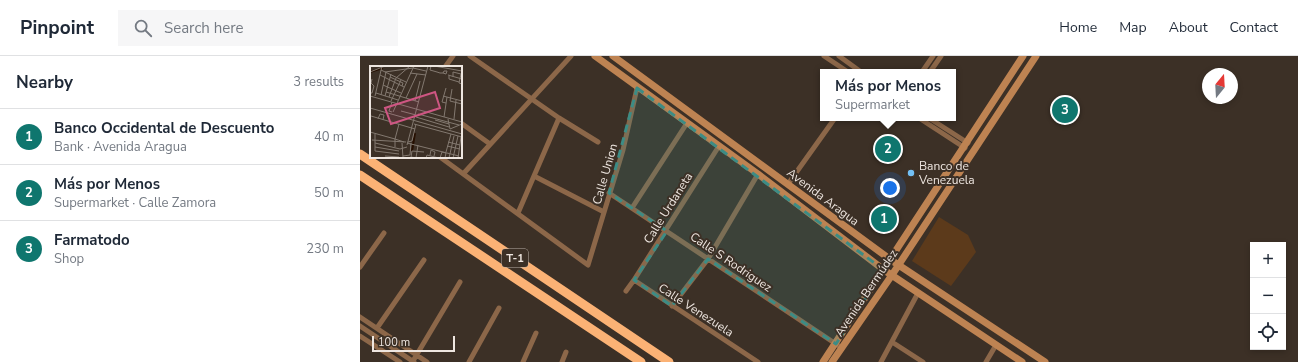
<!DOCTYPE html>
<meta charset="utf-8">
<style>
:root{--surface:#fff;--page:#f6f6f7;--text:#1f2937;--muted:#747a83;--line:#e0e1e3;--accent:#0f766e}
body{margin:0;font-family:"Nunito Sans",sans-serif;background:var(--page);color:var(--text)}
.controls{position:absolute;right:12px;bottom:12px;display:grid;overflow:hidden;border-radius:0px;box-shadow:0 2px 6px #0003}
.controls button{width:36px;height:36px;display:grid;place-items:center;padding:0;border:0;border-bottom:1px solid var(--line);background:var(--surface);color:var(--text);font:20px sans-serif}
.compass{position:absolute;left:842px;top:12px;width:36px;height:36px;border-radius:50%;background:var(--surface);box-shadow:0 2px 6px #0003;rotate:18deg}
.scale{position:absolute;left:12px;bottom:10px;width:83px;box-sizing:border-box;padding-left:4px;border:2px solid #eee6e0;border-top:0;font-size:11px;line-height:14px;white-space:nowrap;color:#eee6e0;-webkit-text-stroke:3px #3c3026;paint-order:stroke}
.you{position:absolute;left:530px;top:132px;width:14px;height:14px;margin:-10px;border:3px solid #fff;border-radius:50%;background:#1a73e8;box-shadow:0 0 0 6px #1a73e833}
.badge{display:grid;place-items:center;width:26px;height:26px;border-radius:50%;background:var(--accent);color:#fff;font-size:13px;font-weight:700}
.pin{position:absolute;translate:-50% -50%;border:2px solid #fff;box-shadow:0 1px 4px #0006}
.popup{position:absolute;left:460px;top:13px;width:136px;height:52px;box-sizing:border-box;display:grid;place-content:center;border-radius:0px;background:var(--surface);filter:drop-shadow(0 1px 3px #0005);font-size:13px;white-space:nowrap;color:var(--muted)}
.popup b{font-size:15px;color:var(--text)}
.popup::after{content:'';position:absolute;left:50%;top:100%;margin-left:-8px;border:8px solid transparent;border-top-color:var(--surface)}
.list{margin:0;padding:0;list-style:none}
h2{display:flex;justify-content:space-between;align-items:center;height:52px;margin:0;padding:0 16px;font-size:17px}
h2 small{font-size:13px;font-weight:400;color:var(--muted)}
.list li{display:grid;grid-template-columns:26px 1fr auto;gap:12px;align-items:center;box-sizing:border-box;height:56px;padding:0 16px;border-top:1px solid var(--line)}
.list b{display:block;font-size:15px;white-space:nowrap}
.list p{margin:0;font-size:13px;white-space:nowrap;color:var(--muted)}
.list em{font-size:13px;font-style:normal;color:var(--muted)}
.icon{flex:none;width:22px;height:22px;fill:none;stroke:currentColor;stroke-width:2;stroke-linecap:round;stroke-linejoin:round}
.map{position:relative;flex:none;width:938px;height:306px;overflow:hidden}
header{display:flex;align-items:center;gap:24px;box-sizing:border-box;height:56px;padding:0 20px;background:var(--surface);border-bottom:1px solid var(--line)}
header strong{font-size:19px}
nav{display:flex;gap:22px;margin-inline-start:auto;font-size:14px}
.search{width:280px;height:36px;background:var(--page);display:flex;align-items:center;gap:10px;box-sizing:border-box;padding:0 14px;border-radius:0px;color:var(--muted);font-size:15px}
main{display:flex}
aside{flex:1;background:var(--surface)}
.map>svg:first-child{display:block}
</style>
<header>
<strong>Pinpoint</strong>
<div class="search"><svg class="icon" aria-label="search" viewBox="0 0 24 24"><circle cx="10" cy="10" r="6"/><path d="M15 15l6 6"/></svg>Search here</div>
<nav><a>Home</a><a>Map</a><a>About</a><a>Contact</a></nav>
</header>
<main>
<aside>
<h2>Nearby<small>3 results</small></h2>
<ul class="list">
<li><span class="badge">1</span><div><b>Banco Occidental de Descuento</b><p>Bank · Avenida Aragua</p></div><em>40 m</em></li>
<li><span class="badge">2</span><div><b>Más por Menos</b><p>Supermarket · Calle Zamora</p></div><em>50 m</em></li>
<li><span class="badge">3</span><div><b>Farmatodo</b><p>Shop</p></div><em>230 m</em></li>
</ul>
</aside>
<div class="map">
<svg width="938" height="306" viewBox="0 0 938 306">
<rect width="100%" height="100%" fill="#3c3026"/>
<path fill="#5c3a1b" d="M579 161 608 179 616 196 591 230 552 205Z"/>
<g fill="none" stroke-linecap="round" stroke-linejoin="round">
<path stroke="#8c6749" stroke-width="5" d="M110 0 199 62 238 86
M464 0 488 16
M479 0 501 16
M85 11 93 0
M562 16 573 0
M570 16 581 0
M559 62 605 92
M569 62 608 87
M101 67 130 88
M80 101 228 209 263 94 277 32
M104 117 211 0
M174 120 244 156
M428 128 475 62
M249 137 482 292
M272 152 327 67
M158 157 199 62
M0 211 24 177
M274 224 359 90
M266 235 274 224 398 306
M312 250 348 203 398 118
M0 261 67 306
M0 270 54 306
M17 272 64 204
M0 280 40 306
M532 286 563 306
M53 305 100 226
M109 306 139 252
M163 306 176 277
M202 306 206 296
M521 306 558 237
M626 306 636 289"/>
<path stroke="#be8352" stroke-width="7" d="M235 0 398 118 524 214 662 306
M253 0 531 204 685 306
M463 306 663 0
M472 306 532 219 676 0"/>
<path stroke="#fbb275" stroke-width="9" d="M0 98 309 306
M0 119 281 306"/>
</g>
<path fill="#3c8c85" fill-opacity="0.2" stroke="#3c8c85" stroke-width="3" stroke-dasharray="8 5" stroke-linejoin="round" d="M277 32 524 214 476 288 348 203 312 250 274 224 307 175 249 137Z"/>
<circle fill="#73c1f6" stroke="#3c3026" stroke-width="1.5" cx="551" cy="117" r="4"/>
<g text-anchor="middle" stroke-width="4" stroke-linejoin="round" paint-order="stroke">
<rect fill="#3c3026" stroke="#b9afa8" stroke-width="1" x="142" y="193" width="26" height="18" rx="3"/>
<g font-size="11" font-weight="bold" fill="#eee6e0">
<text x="155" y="206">T-1</text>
</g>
<g font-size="12" fill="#eee6e0" stroke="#3c3026" text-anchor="start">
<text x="559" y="114">Banco de<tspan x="559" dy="14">Venezuela</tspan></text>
</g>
<g font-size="12" fill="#eee6e0" stroke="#3c3026">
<text transform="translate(245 118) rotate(-74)" y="4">Calle Union</text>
<text transform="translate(463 141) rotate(37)" y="4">Avenida Aragua</text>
<text transform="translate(308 152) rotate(-58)" y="4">Calle Urdaneta</text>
<text transform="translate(371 206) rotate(34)" y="4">Calle S Rodriguez</text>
<text transform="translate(506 237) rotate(-56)" y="4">Avenida Bermúdez</text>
<text transform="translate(336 254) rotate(33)" y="4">Calle Venezuela</text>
</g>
</g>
<g transform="translate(10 10)">
<rect width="92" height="92" fill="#3c3026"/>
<path fill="none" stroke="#260f00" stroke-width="2" d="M0 6 13 2M42 85 45 67"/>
<path fill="none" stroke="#837970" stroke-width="1" d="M61 0 60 4 67 6 70 7H73L76 8 77 5H74L73 7M64 0 92 5M43 2 56 5M11 4 36 16M0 6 15 0M15 6 43 2M40 7 56 9M10 9 34 21M78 9 92 13M79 10V13L89 16M20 11 33 17 32 20M83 11V6L91 8 89 17 92 18M13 19 31 27M76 22 72 36 76 37M82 23 80 35 92 38M16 26 49 36M0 27H2L4 20 1 17 2 13M6 27 28 34M11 29 16 6M0 30 92 56M5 30 12 0M15 30 21 8M73 30 92 35M19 31 26 12 40 0M36 32 47 8M21 35 31 14M45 35 50 15M22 36 19 45 22 46M0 42 92 68M31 45 46 49M23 46 44 0M48 48 89 59M1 50 45 63M46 51 79 61M74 51 77 31M8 53 10 48 14 49 13 54M78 53 80 63 92 58M84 53 86 34M65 54 79 58M29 58 25 73 34 76M44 58 92 71M0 66 25 73V81M5 68V85L29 88M2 74 36 76M38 76 42 75 46 58M78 76 90 79M5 77 30 83 37 81M32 77 33 92M37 77 89 90M37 79 58 0M77 80 90 83M5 81 29 85M76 86 81 68M60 89 61 84 65 86 64 90M15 90 29 91M33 90 40 89 41 77M46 92 48 79M47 92 41 91 42 85 54 86M56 92 57 89 69 92M70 92 72 86 76 87 75 92M79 92 84 70M83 92 88 70M88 92 91 71"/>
<path fill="#cf5683" fill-opacity="0.15" stroke="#cf5683" stroke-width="2" d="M65 26 70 42 21 58 15 42Z"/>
<rect width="92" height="92" fill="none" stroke="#eee6e0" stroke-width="2"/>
</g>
</svg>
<div class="controls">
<button>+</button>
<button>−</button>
<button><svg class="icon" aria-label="locate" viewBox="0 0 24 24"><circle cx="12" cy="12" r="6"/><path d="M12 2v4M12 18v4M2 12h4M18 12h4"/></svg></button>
</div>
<svg class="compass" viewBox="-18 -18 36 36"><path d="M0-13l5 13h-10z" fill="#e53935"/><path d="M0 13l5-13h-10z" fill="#747a83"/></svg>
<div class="scale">100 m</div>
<div class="you"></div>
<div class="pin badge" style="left:524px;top:163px">1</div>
<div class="pin badge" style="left:528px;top:93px">2</div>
<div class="popup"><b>Más por Menos</b>Supermarket</div>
<div class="pin badge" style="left:705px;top:54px">3</div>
</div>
</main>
